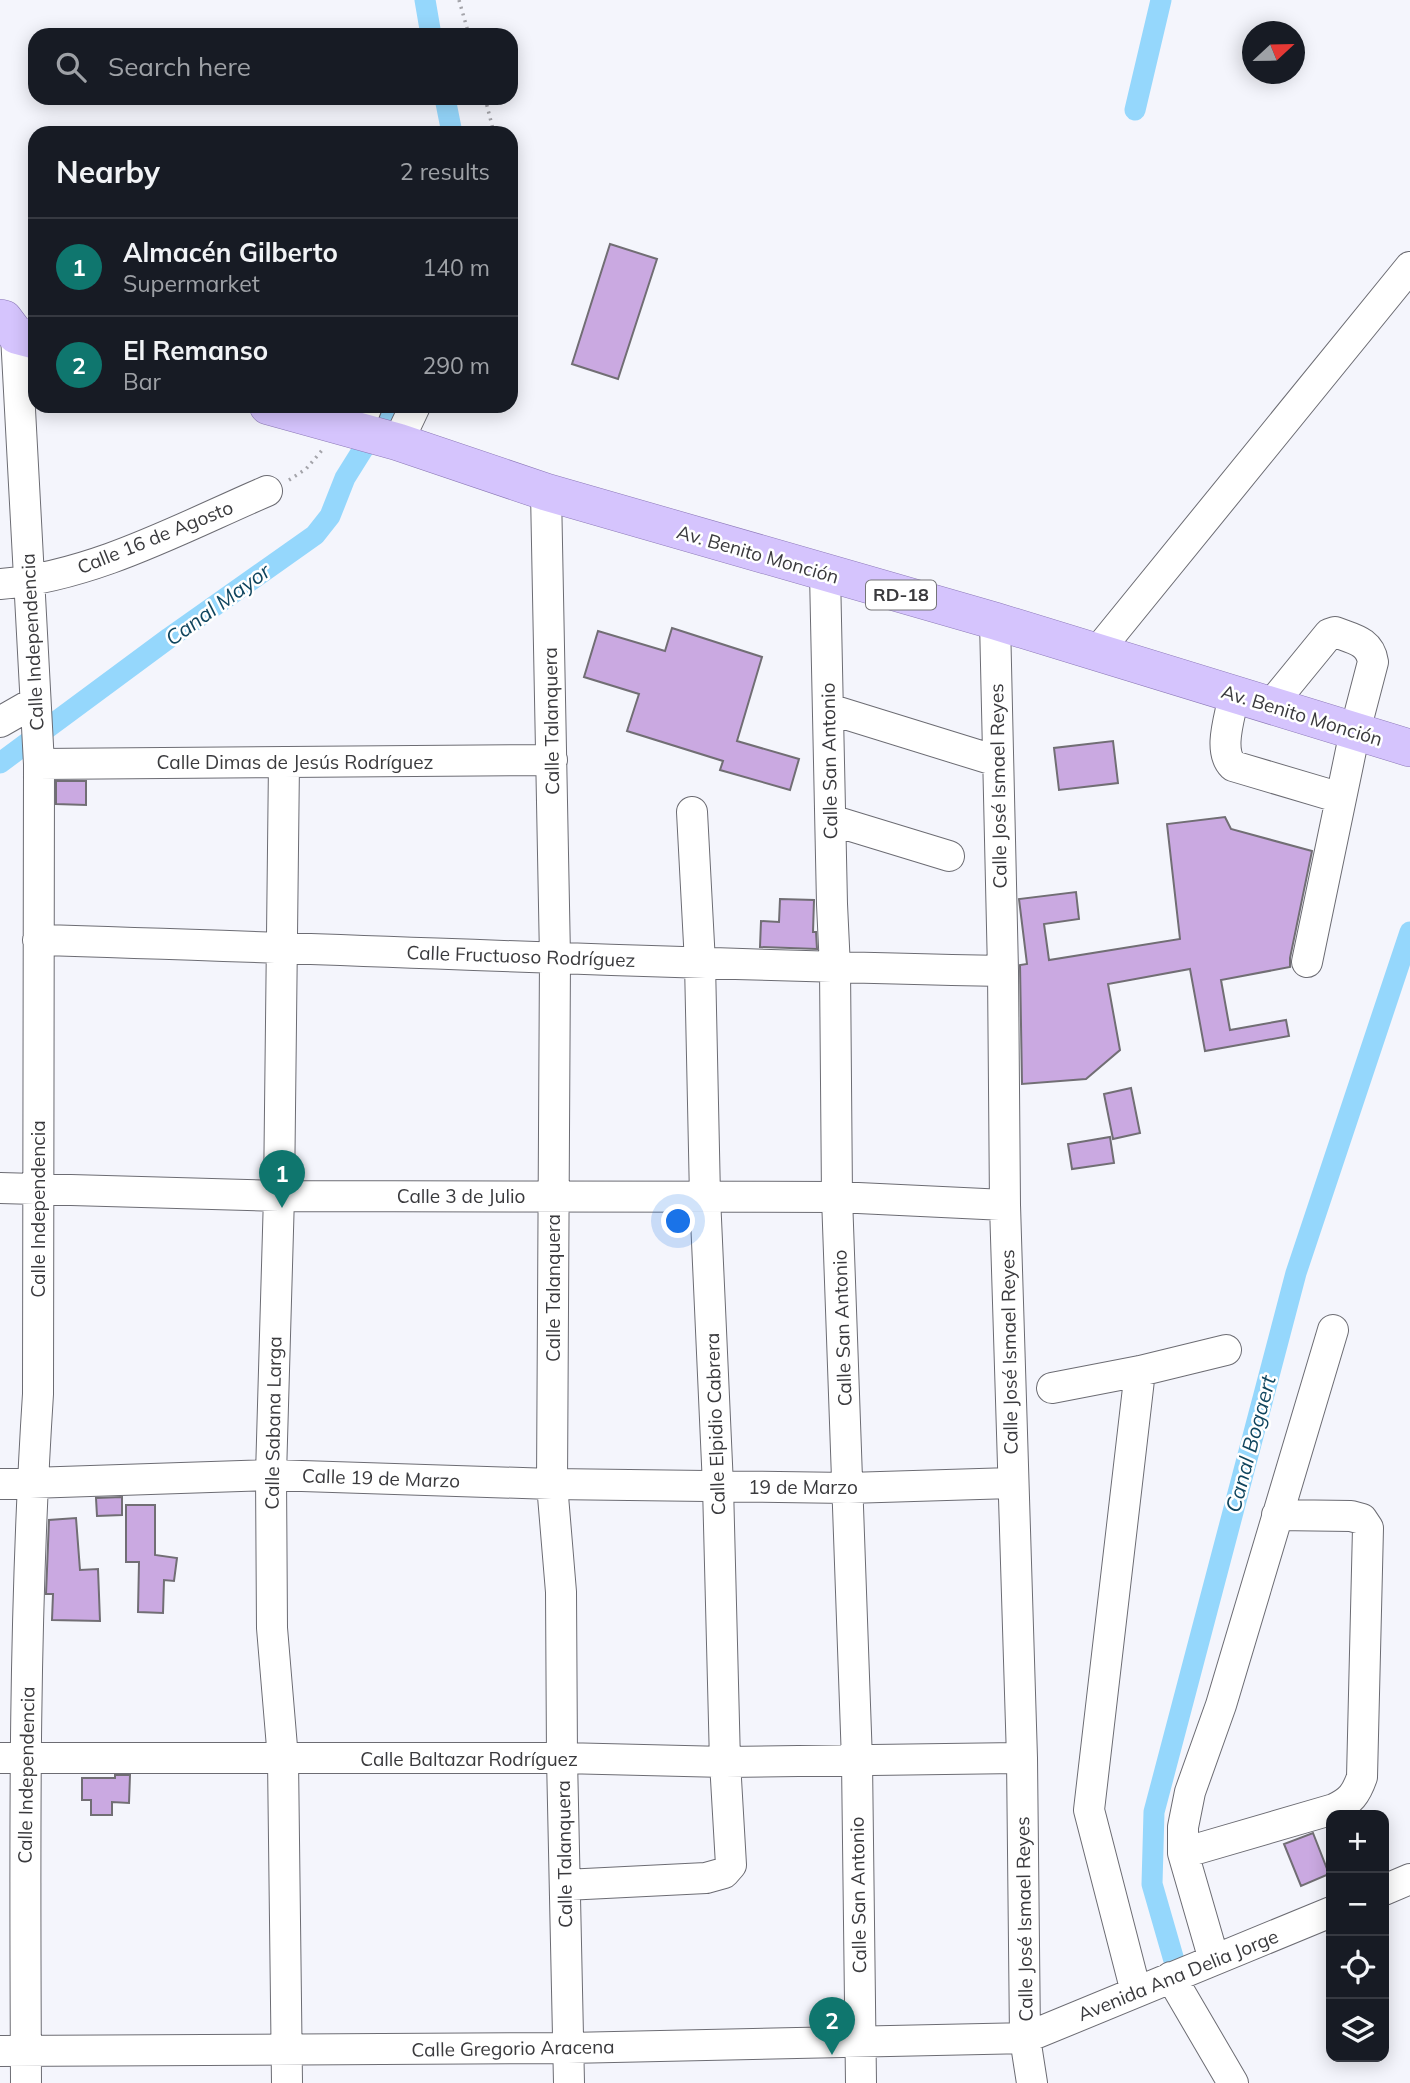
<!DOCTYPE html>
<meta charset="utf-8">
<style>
:root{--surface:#171b24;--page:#20242c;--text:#f1f3f6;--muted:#9ea1a6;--line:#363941;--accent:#0f766e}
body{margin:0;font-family:Mulish,sans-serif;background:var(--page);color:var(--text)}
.controls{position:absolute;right:21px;bottom:21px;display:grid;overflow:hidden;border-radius:14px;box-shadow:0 4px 18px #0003}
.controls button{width:63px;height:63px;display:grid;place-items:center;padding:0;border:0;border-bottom:2px solid var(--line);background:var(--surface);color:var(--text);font:35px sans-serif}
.compass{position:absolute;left:1242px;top:21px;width:63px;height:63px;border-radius:50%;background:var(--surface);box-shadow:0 4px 18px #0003;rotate:68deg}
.you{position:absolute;left:679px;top:1222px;width:24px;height:24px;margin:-18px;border:5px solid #fff;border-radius:50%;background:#1a73e8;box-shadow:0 0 0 10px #1a73e833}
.badge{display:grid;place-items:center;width:46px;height:46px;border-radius:50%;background:var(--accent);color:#fff;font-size:23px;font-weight:700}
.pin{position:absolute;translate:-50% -58px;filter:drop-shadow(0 2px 4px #0008)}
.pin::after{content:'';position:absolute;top:37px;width:24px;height:21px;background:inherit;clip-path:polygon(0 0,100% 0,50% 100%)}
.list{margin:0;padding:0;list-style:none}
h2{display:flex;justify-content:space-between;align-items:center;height:91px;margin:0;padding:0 28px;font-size:30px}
h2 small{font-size:23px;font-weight:400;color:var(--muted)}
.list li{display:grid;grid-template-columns:46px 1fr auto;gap:21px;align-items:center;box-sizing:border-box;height:98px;padding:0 28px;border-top:2px solid var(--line)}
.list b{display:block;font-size:26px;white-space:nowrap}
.list p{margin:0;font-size:23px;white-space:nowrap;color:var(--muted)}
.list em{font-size:23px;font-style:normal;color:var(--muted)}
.icon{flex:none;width:38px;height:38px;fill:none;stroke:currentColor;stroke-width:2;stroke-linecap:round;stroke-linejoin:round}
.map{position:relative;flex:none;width:1410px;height:2083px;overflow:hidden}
.search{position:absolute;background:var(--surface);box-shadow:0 4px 18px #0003;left:28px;top:28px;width:490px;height:77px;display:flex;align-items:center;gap:18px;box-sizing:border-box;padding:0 24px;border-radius:21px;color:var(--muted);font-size:26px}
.panel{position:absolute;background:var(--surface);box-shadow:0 4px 18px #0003;left:28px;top:126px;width:490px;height:287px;border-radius:21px}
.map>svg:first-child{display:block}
</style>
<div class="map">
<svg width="1410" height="2083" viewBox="0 0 1410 2083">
<rect width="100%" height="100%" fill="#f4f5fc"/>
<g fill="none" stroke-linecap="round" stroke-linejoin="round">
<path stroke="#95d7fc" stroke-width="21" d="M425 0 431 35
M445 98 452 133
M1135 110 1161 0
M0 763 169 638 315 535 330 516 345 478 390 406
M1175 1964 1152 1884 1154 1812 1296 1273 1410 932"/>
</g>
<path fill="#caa9e1" stroke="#716e74" stroke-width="2" d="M610 244 657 259 618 379 572 364Z
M672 628 762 657 737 741 799 759 790 790 720 770 723 761 627 731 639 694 584 677 598 631 665 651Z
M1113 741 1118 783 1059 790 1054 748Z
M56 781H86V805L56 804Z
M1225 817 1231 829 1312 851 1290 958V967L1221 980 1230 1030 1286 1020 1289 1036 1205 1051 1190 969 1108 984 1120 1050 1086 1079 1022 1084 1020 965 1027 964 1019 899 1076 892 1079 919 1044 924 1049 960 1180 939 1167 824Z
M780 899 814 900 813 932H816L817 949 760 947 761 921 779 922Z
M1131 1088 1140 1133 1113 1139 1104 1094Z
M1110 1137 1114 1163 1072 1169 1068 1144Z
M122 1497V1515L97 1516 96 1498Z
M126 1505H155V1555L177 1558 174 1581 164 1580 163 1613 138 1612 139 1562H126Z
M76 1518 80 1570 98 1569 100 1621 52 1620 53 1594H46L49 1520Z
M115 1775H130L129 1803 112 1802V1815H91V1800H82V1778H115Z
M1313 1833 1329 1874 1301 1886 1284 1844Z"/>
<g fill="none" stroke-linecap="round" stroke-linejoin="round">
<defs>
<path id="minor" d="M16 335 39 764 38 1394C23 1624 25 1853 26 2083
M357 431 367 406
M398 442 415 406
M546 492 555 957 552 1484 561 1592 562 1758 569 2083
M825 573 832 904 835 968 837 1197 857 1761 861 2083
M0 584C94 576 181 528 267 491
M995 621 1003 971 1005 1205 1022 1758 1025 2038 1032 2083
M1097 652 1410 267
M1234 694C1231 715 1217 750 1233 766L1341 798
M1271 705 1329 634 1335 632C1353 639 1370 641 1373 662L1355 731 1307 962
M829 709 997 761
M0 722 35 702
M284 762 279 1196 271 1475 272 1628 283 1759 287 2083
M39 764 552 760
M831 820 949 856
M38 940C360 949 682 965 1003 971
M0 1188 279 1196 837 1197 1005 1205
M1052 1388 1140 1371 1226 1350
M0 1484 271 1475 552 1484 848 1488 1012 1483
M0 1758H562L725 1762 1022 1758
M1183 1853 1334 1809C1351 1801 1356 1794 1362 1777L1368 1528 1362 1519 1351 1516 1277 1515
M565 1885 706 1878 724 1873 731 1865 725 1762 718 1486 705 1197 700 963 692 812
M1384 1890 1410 1879
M1214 1960 1183 1853V1827L1190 1792 1221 1705 1333 1330
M1171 1977 1233 2083
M1136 1992 1089 1810 1140 1371
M0 2051 568 2048 1025 2038 1331 1912"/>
<path id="major" d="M0 318 4 319 16 335 35 340
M268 406 398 442 546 492 995 621 1410 748"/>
</defs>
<use href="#minor" stroke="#6c6c73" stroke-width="32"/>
<use href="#major" stroke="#8d7ab8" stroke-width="38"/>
<path stroke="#a4a4aa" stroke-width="3.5" stroke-dasharray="2 5" stroke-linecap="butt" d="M459 0 469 35
M485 98 494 133
M289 480 306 469 324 448"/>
<use href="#minor" stroke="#fff" stroke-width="30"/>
<use href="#major" stroke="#d5c4fd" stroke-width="37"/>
</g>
<g text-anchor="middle" stroke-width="5" stroke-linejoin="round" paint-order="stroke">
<rect fill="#fff" stroke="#757577" stroke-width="2" x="866" y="580.5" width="70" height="29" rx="5"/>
<g font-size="18" font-weight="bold" fill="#3a3a3d">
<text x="901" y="601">RD-18</text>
</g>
<g font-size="19" fill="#3a3a3d" stroke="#fff">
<text transform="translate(155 537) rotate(-22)" y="7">Calle 16 de Agosto</text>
<text transform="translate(758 554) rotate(16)" y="7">Av. Benito Monción</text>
<text transform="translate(32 642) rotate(-93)" y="7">Calle Independencia</text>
<text transform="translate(1302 715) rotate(17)" y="7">Av. Benito Monción</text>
<text transform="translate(551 721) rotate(-91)" y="7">Calle Talanquera</text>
<text transform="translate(829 761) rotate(-91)" y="7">Calle San Antonio</text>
<text x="295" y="769">Calle Dimas de Jesús Rodríguez</text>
<text transform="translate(998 786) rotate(-91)" y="7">Calle José Ismael Reyes</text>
<text transform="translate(521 956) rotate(2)" y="7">Calle Fructuoso Rodríguez</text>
<text x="461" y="1203">Calle 3 de Julio</text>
<text transform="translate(38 1209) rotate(-90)" y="7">Calle Independencia</text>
<text transform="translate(553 1288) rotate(-90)" y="7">Calle Talanquera</text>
<text transform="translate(842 1328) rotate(-92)" y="7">Calle San Antonio</text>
<text transform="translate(1009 1352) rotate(-91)" y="7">Calle José Ismael Reyes</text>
<text transform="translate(273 1423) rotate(-89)" y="7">Calle Sabana Larga</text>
<text transform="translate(715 1424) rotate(-92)" y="7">Calle Elpidio Cabrera</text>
<text transform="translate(381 1478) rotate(2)" y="7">Calle 19 de Marzo</text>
<text x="803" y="1494">19 de Marzo</text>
<text x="469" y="1766">Calle Baltazar Rodríguez</text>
<text transform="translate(26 1775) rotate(-89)" y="7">Calle Independencia</text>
<text transform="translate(564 1854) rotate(-91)" y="7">Calle Talanquera</text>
<text transform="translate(858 1895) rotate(-91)" y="7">Calle San Antonio</text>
<text transform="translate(1024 1919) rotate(-91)" y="7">Calle José Ismael Reyes</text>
<text transform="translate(1178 1975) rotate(-22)" y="7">Avenida Ana Delia Jorge</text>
<text transform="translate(513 2048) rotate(-1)" y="7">Calle Gregorio Aracena</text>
</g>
<g font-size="21" font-style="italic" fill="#0f455e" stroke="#fff">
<text transform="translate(218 605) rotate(-36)" y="7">Canal Mayor</text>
<text transform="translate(1251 1444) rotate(-75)" y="7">Canal Bogaert</text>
</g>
</g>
</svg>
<div class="controls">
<button>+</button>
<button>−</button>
<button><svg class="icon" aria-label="locate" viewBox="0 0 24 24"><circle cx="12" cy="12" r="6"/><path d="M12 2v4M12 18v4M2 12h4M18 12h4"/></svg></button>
<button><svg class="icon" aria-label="layers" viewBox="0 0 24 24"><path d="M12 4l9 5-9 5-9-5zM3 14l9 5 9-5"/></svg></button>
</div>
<svg class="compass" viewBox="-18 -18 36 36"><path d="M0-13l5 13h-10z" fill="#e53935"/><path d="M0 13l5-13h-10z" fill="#9ea1a6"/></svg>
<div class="you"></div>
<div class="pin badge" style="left:282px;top:1208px">1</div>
<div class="pin badge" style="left:832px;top:2055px">2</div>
<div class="search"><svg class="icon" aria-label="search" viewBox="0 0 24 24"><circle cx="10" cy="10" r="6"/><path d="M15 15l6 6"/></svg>Search here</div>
<section class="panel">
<h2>Nearby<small>2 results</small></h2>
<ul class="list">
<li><span class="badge">1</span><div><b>Almacén Gilberto</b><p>Supermarket</p></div><em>140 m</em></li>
<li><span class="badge">2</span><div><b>El Remanso</b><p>Bar</p></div><em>290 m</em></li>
</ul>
</section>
</div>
